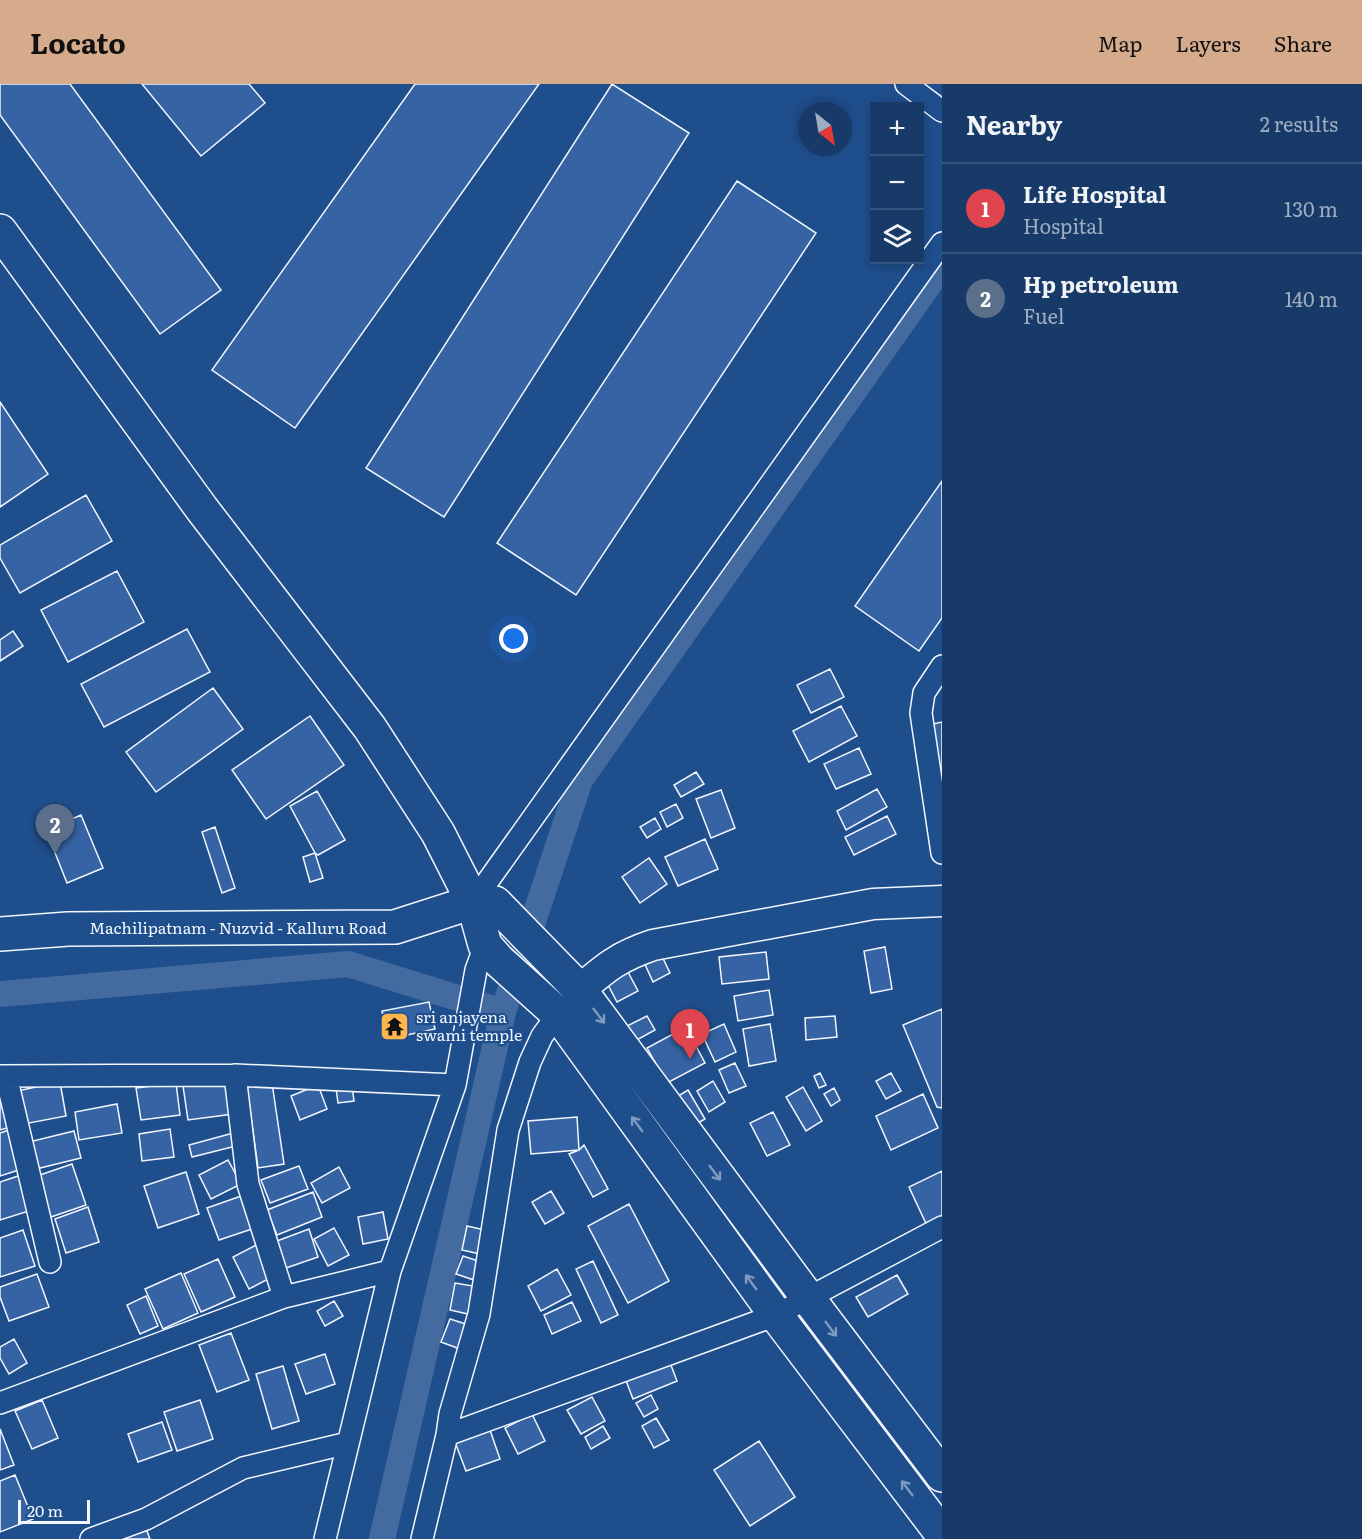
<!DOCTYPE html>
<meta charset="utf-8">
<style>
:root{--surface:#173a69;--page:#20416f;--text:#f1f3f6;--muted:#9eadc0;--line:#36547d;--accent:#d6ab8b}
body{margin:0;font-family:Literata,serif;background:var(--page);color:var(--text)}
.controls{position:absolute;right:18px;top:18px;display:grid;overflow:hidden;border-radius:0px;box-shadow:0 3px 9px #0003}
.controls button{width:54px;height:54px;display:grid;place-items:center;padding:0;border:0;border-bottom:2px solid var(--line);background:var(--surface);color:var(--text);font:30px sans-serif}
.compass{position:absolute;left:798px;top:18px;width:54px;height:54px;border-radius:50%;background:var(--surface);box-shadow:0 3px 9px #0003;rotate:149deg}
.scale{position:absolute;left:18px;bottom:15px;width:72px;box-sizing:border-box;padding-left:6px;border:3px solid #f2f6ff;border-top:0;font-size:16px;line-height:21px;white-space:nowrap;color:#f2f6ff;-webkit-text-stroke:4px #1f4e8c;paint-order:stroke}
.you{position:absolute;left:514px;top:555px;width:21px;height:21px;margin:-15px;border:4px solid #fff;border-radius:50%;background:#1a73e8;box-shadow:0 0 0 9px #1a73e833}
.badge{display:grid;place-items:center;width:39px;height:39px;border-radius:50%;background:var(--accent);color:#fff;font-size:20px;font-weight:700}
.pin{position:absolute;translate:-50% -50px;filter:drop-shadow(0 2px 3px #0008)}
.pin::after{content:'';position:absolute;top:32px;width:21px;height:18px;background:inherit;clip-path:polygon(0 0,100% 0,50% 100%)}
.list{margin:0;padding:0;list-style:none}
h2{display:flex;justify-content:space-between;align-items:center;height:78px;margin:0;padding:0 24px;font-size:26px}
h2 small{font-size:20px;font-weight:400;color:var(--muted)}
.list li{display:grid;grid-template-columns:39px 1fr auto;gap:18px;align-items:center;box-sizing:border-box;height:90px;padding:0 24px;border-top:2px solid var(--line)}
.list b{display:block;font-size:22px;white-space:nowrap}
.list p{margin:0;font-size:20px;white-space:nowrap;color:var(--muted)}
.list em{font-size:20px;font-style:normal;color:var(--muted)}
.icon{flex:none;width:33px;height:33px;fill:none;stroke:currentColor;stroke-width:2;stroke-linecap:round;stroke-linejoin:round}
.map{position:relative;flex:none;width:942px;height:1455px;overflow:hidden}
header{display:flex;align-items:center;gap:36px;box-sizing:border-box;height:84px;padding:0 30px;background:var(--accent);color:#111}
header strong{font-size:28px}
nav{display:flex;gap:33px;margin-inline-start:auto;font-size:21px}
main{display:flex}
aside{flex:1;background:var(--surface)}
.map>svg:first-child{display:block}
</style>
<header>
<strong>Locato</strong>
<nav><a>Map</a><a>Layers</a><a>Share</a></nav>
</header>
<main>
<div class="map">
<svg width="942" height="1455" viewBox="0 0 942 1455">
<rect width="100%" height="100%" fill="#1f4e8c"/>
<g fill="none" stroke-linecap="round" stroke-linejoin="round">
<path stroke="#446ba0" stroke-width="26" d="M0 910 348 880 503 928
M382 1455 503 928 580 696 942 182"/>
</g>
<path fill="#3563a3" stroke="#f2f6ff" stroke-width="1.5" d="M0 0H70L221 206 160 250 0 31Z
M142 0H249L265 19 201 72Z
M415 0H539L295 344 212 286Z
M612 0 689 49 444 433 366 384Z
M737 97 816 149 576 511 497 459Z
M0 318 48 390 0 423Z
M942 397V534L919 567 855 522Z
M86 411 112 457 20 509 0 474V461Z
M117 487 144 538 68 578 41 526Z
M187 545 210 588 104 643 81 600Z
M13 547 23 562 0 577V556Z
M830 585 844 613 811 629 797 601Z
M213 604 243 645 156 708 126 668Z
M841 622 857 652 809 678 793 647Z
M310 632 344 681 266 735 232 686Z
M942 638V688L939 689 929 641Z
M859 664 871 690 836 705 824 680Z
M696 688 704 700 681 713 674 701Z
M877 705 887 723 846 746 837 727Z
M721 706 735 744 711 754 696 715Z
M317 707 345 756 318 771 315 769 290 722Z
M676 720 683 734 667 743 660 728Z
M81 731 103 784 67 799 46 746Z
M887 732 896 750 854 771 845 753Z
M655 734 661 745 647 754 640 743Z
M215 743 235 804 222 809 202 748Z
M705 755 718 785 678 802 665 773Z
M315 769 323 794 310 798 303 773Z
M649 774 667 800 640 819 622 793Z
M885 863 892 905 871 909 864 867Z
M660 868 670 889 653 898 643 876Z
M766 868 769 895 722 900 719 873Z
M628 888 638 907 617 918 607 899Z
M769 906 773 931 738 937 734 912Z
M429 918 435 945 388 955 382 927Z
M942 925V1024L937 1023 903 941Z
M647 932 655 946 635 957 627 942Z
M835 932 837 953 806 956 805 934Z
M724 940 736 968 715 978 702 950Z
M770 940 776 977 749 982 743 945Z
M686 943 705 979 667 999 647 964Z
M735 979 746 1002 729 1009 719 986Z
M820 989 826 1001 819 1004 814 992Z
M891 989 901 1007 886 1015 876 997Z
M228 995 233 1030 188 1036 183 1002Z
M713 997 725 1018 709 1028 697 1007Z
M60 998 66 1032 24 1040 17 1007Z
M176 999 180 1031 141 1036 136 1004Z
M272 999 284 1080 258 1084 247 1003Z
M318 1001 327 1025 300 1036 291 1012Z
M352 1002 354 1017 338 1019 336 1004Z
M0 1003 13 1042 0 1046Z
M803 1003 822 1037 806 1047 786 1013Z
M834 1004 840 1016 831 1022 824 1010Z
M688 1006 705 1035 686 1046 670 1017Z
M923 1010 938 1044 891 1066 876 1032Z
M117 1020 122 1049 79 1056 75 1028Z
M773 1028 790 1061 767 1072 750 1039Z
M577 1033 579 1066 531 1070 528 1037Z
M170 1045 174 1073 142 1077 139 1050Z
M9 1046 22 1085 0 1092V1049Z
M74 1047 81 1074 36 1085 29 1058Z
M237 1048 240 1061 192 1073 189 1061Z
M584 1061 608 1105 593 1113 569 1070 579 1066Z
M228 1076 241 1100 211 1115 199 1091Z
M72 1080 86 1121 51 1133 37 1092Z
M299 1082 308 1105 270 1119 261 1096Z
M339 1083 350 1104 322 1119 311 1099Z
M942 1087V1143L930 1148 909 1103Z
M186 1088 199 1130 158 1144 144 1102Z
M21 1091 32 1126 0 1136V1098Z
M551 1107 564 1129 545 1140 532 1118Z
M313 1108 322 1133 277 1151 267 1126Z
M244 1111 255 1144 219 1156 207 1124Z
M629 1120 669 1197 628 1219 588 1142Z
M88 1123 99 1158 66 1169 55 1135Z
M383 1128 388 1155 363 1160 358 1133Z
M467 1142 485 1146 480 1170 462 1166Z
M334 1144 349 1171 328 1182 314 1155Z
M309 1145 318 1173 286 1184 277 1157Z
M23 1146 35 1182 0 1193V1154Z
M258 1160 274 1192 249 1205 233 1173Z
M463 1172 481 1178 474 1196 456 1190Z
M218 1175 235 1213 201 1228 184 1190Z
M593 1177 618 1231 601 1239 576 1185Z
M557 1185 571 1211 541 1227 528 1202Z
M181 1189 198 1229 163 1245 145 1205Z
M37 1190 49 1223 9 1237 0 1213V1203Z
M897 1191 908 1210 868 1233 856 1213Z
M455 1199 473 1202 468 1230 450 1226Z
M146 1212 158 1242 140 1250 127 1221Z
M334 1217 343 1232 325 1242 317 1227Z
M572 1218 581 1237 552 1250 544 1231Z
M450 1235 469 1241 460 1265 441 1258Z
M231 1249 249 1296 217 1308 199 1261Z
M14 1255 27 1279 9 1290 0 1274V1263Z
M325 1270 335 1300 306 1310 295 1280Z
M669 1276 677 1297 633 1315 625 1294Z
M283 1282 299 1337 272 1345 256 1290Z
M651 1311 658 1325 644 1333 636 1319Z
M592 1313 605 1337 581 1350 567 1326Z
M42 1316 58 1354 32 1365 15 1327Z
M200 1316 213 1355 177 1367 164 1328Z
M532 1330 545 1357 518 1370 505 1344Z
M656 1334 669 1356 654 1364 642 1342Z
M162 1338 172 1366 138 1378 128 1350Z
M603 1342 610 1354 591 1365 585 1353Z
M0 1345 14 1381 0 1386Z
M490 1346 500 1375 466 1387 455 1358Z
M759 1357 795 1413 750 1442 714 1386Z
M15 1391 33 1435 0 1448V1397Z
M145 1442 150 1455H110Z"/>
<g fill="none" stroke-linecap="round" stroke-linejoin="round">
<defs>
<path id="street" d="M906 0 942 27
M942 582 924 609 921 629 942 769
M473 818 942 159
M235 991 248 1100 284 1213
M0 992 235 991 455 1001
M6 992 50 1178
M0 1319 284 1213 390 1187
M447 1351 776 1231 942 1143
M91 1455 146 1435 243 1384 348 1359
M325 1455 390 1187 455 1001 476 886 485 861
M422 1455 447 1351 450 1330 479 1230 508 1046 530 978 542 952 558 930"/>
<path id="secondary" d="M580 906C606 883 620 872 653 861L873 820 942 817"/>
<path id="highway" d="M0 147 202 425 370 644 438 749 473 818 485 861 499 877 558 930 776 1231 942 1450
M0 850 68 845 395 843 473 818 495 819 580 906 808 1214 942 1391"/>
</defs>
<use href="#street" stroke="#f2f6ff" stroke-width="24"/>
<use href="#secondary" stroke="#f2f6ff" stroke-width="33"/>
<use href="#highway" stroke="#f2f6ff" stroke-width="36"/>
<use href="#street" stroke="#1f4e8c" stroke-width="21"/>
<use href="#secondary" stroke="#1f4e8c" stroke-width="30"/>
<use href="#highway" stroke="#1f4e8c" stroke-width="33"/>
</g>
<defs><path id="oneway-shaft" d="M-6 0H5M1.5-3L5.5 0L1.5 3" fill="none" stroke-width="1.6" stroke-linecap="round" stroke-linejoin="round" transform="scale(1.5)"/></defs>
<g stroke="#7e9ac0">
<use href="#oneway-shaft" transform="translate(599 932) rotate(53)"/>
<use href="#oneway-shaft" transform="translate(637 1040) rotate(-126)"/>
<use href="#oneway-shaft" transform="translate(715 1089) rotate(53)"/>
<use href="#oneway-shaft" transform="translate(751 1198) rotate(-126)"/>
<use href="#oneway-shaft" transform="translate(831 1245) rotate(53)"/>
<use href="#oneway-shaft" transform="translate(907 1404) rotate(-127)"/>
</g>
<defs>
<symbol id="temple-square" viewBox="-11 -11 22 22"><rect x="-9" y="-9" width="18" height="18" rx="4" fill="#ffb74d" stroke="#1f4e8c"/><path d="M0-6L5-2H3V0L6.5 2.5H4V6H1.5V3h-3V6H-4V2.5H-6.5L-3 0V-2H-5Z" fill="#111"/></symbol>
</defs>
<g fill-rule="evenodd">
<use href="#temple-square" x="378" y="926" width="33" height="33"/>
</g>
<g text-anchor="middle" stroke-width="4.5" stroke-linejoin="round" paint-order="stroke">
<g font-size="16" fill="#f2f6ff" stroke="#1f4e8c">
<text x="238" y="850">Machilipatnam - Nuzvid - Kalluru Road</text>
</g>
<g font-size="16" fill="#f2f6ff" stroke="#1f4e8c" text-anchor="start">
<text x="416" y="939">sri anjayena<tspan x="416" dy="18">swami temple</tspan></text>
</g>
</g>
</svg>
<div class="controls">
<button>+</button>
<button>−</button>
<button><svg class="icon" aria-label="layers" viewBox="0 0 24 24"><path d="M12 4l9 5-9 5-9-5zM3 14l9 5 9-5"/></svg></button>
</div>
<svg class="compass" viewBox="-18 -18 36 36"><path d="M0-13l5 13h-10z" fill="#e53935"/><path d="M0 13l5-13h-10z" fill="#9eadc0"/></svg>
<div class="scale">20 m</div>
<div class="you"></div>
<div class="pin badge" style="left:690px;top:975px;background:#e0444e">1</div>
<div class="pin badge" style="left:55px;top:770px;background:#5c6f8a">2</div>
</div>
<aside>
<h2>Nearby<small>2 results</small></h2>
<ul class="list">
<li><span class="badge" style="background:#e0444e">1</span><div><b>Life Hospital</b><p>Hospital</p></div><em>130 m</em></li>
<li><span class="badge" style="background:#5c6f8a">2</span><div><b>Hp petroleum</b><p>Fuel</p></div><em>140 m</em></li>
</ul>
</aside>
</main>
